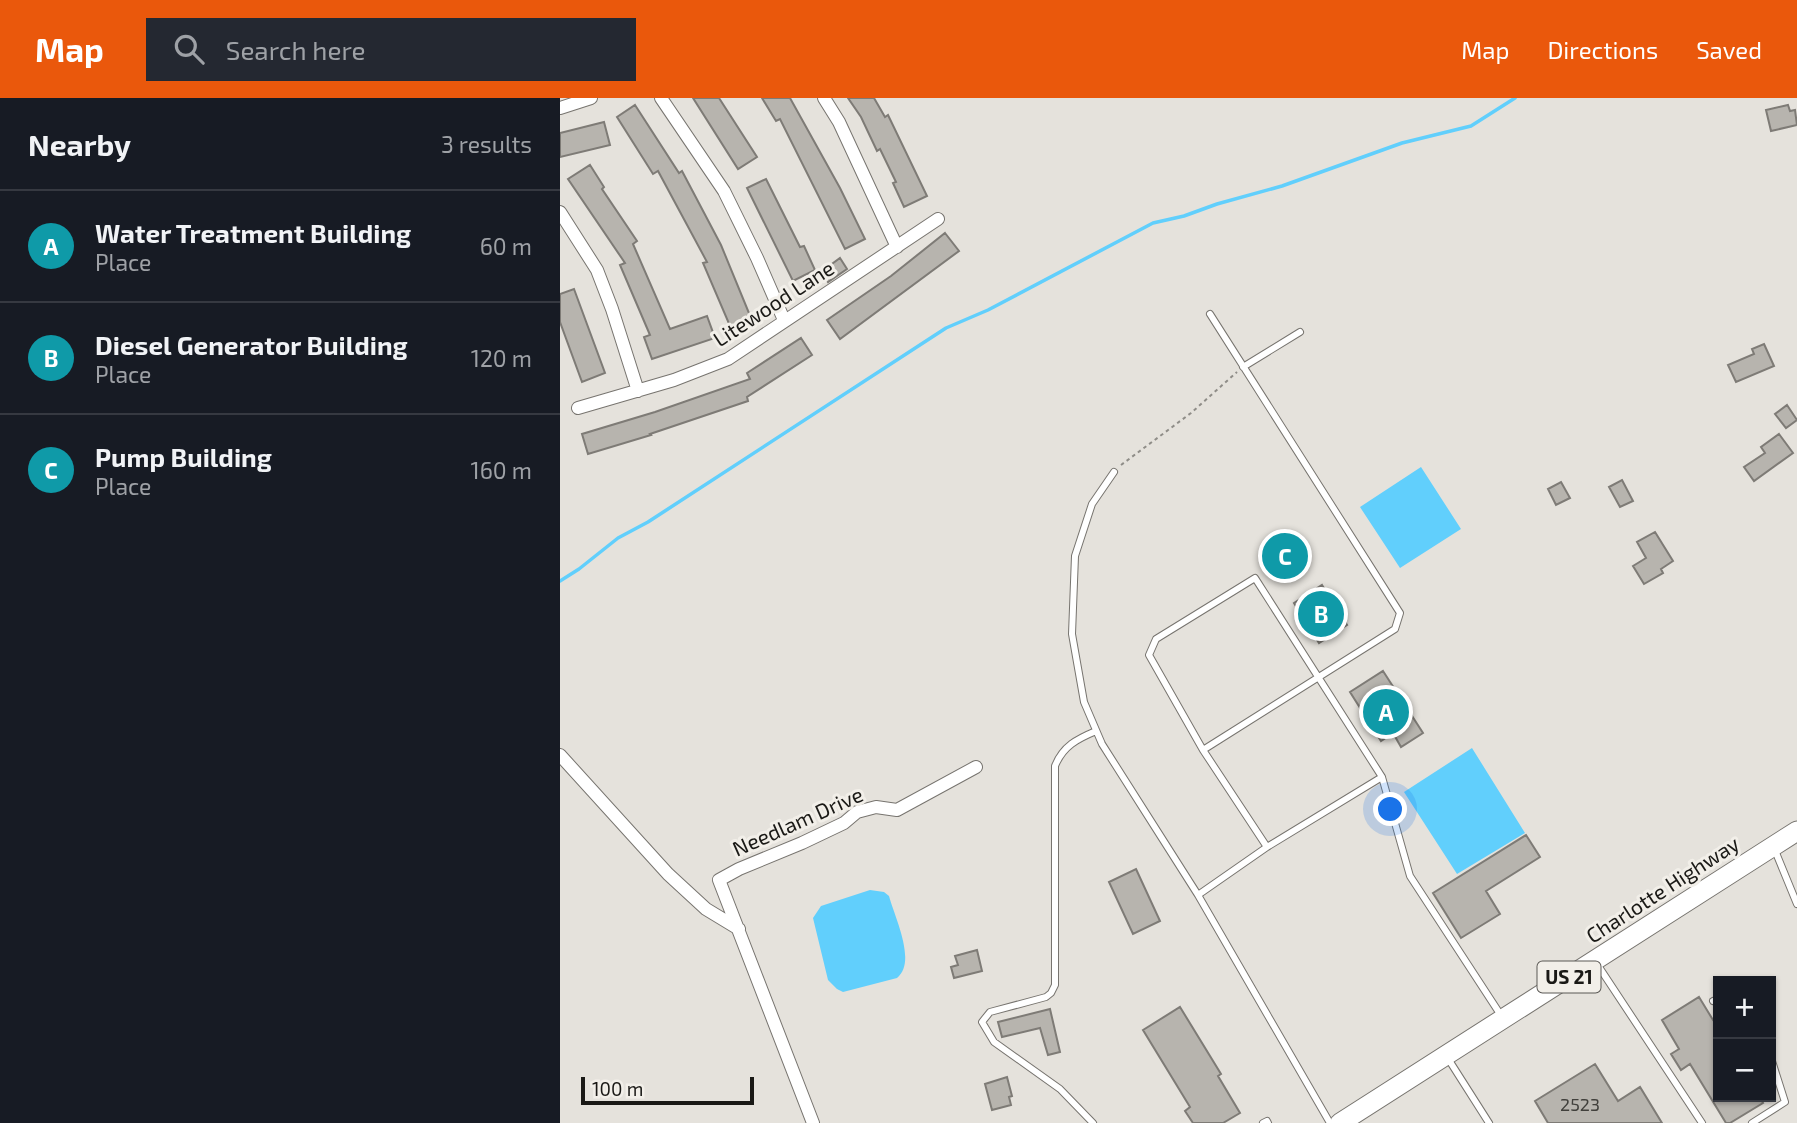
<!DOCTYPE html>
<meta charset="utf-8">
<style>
:root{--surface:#171b24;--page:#242831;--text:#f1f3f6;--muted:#9ea1a6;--line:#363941;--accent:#ea580c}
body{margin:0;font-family:"Exo 2",sans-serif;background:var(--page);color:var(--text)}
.controls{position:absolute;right:21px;bottom:21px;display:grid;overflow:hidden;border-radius:0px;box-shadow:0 2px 5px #0004}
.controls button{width:63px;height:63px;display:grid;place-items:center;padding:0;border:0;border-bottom:2px solid var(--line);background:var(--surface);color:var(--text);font:35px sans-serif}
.scale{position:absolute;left:21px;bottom:18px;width:173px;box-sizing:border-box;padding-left:7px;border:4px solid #1a1916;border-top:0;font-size:19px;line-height:24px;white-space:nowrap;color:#1a1916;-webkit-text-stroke:5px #f2efe9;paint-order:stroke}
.you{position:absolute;left:831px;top:712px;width:24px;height:24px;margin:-18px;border:5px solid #fff;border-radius:50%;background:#1a73e8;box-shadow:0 0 0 10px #1a73e833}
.badge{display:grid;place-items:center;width:46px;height:46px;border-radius:50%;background:var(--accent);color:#fff;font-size:23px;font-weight:700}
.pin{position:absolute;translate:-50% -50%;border:4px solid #fff;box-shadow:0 2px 7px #0006}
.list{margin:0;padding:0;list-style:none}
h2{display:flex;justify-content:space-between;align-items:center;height:91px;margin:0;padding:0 28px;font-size:30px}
h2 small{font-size:23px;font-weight:400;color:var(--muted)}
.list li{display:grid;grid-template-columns:46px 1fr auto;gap:21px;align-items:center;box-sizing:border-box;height:112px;padding:0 28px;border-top:2px solid var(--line)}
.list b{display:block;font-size:26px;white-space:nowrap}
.list p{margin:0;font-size:23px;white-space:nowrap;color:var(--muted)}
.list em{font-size:23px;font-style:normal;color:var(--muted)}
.icon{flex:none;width:38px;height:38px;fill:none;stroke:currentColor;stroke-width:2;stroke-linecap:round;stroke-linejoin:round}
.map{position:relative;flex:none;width:1237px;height:1025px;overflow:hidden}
header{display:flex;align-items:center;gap:42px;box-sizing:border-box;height:98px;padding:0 35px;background:var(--accent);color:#fff}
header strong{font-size:33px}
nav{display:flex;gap:38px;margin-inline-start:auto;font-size:24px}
.search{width:490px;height:63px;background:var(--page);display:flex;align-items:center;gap:18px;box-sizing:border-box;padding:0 24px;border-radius:0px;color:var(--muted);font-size:26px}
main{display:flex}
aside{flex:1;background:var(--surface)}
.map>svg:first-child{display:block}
</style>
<header>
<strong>Map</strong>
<div class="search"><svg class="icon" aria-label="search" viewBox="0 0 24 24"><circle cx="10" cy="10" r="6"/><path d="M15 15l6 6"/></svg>Search here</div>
<nav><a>Map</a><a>Directions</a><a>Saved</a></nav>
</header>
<main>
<aside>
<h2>Nearby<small>3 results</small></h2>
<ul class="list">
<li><span class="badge" style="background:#0f9aa8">A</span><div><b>Water Treatment Building</b><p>Place</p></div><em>60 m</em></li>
<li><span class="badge" style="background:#0f9aa8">B</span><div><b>Diesel Generator Building</b><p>Place</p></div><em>120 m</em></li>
<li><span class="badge" style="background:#0f9aa8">C</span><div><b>Pump Building</b><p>Place</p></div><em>160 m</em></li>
</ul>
</aside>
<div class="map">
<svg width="1237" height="1025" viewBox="0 0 1237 1025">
<rect width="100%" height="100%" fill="#e5e2dc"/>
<path fill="#61cffc" d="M861 369 901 431 840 470 800 409Z
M912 650 965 735 897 776 844 694Z
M310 792 324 794 329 798C335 820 357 864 337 880L283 894 277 891 268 882 253 820 261 808Z"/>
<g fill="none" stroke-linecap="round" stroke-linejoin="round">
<path stroke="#61cffc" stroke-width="3.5" d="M0 483 19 471 58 440 88 424 386 230 428 212 593 125 624 118 657 106 722 88 842 45 911 28 955 0"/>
</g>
<path fill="#b7b4ae" stroke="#7e7b76" stroke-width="2" d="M133 0H159L197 59 178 71Z
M202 0H230L280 90 305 141 285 151 220 21 216 23Z
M288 0H314L325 19 328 17 367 98 344 109 333 85 336 84 320 51 317 53 301 19Z
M75 7 119 75 122 73 161 147 191 220 170 228 143 165 147 164 98 73 93 76 57 19Z
M1228 7 1230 13 1235 12 1237 27 1211 33 1206 12Z
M44 24 50 47 0 59V35Z
M30 67 44 89 42 91 77 143 73 146 110 231 147 218 155 240 92 261 84 239 90 237 60 167 65 165 8 81Z
M206 81 240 149 244 148 255 172 233 183 187 90Z
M385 135 399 153 280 241 267 222 331 178Z
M280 160 287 171 268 184 261 174Z
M14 191 45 275 22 284 0 224V196Z
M241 240 252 257 187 299 188 303 90 336 91 337 28 356 22 336 95 314 190 281 187 275Z
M1204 246 1214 268 1176 284 1168 267 1194 256 1192 251Z
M1227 307 1237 322 1226 330 1215 316Z
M1219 336 1233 355 1194 383 1184 369 1205 355 1201 349Z
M1062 382 1073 403 1060 409 1049 389Z
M1001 384 1010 400 996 407 988 391Z
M1095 434 1113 463 1101 471 1103 475 1084 486 1073 468 1086 460 1077 444Z
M733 439 746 458 716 477 704 459Z
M762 487 787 527 759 545 734 505Z
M823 573 863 635 841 649 833 635 821 643 790 594Z
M966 737 980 759 926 793 940 816 901 840 873 795Z
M576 771 600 823 573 836 549 784Z
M417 852 422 873 394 880 391 869 398 867 395 858Z
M1139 899 1153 922 1158 919V999H1199L1203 1005 1170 1025H1166L1130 966 1121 972 1111 956 1119 951 1102 922Z
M620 909 661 976 658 978 680 1015 663 1025H633L625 1013 630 1009 583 932Z
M490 911 500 954 488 957 480 930 442 939 438 924Z
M1035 966 1058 1003 1080 989 1102 1025H988L975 1003Z
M447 979 452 998 449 999 451 1007 432 1012 425 986Z"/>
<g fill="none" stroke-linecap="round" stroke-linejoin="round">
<defs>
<path id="service" d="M683 269 740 234
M554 374 532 406 515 458 512 536 524 604 542 646 638 797
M643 652 835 531 840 515 650 216
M707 749 822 679
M1214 750 1237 806
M1037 866 1142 1025
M1153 903 1158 901
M887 959 929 1025
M533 1025 500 991 434 944 422 924 430 914 486 899 491 895 495 887V668C503 648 517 641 536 633
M703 1025 707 1023 708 1025
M770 1025 638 797 707 749 643 652 589 557 596 541 695 480 822 679 850 778 942 919
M1192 1025 1225 1004 1211 960"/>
<path id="minor" d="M101 0 164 93 197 160 224 222
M264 0 279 24 337 149
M0 10 31 0
M0 114 37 172 52 211 78 293
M18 310 114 282 168 261 378 121
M0 657 108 776 146 811 179 831
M253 1025 159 782 179 771 242 745 284 725 297 714 316 709 337 712 416 669"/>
<path id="primary" d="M780 1025 1237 733"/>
</defs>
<use href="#service" stroke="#77746f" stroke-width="8"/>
<use href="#minor" stroke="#77746f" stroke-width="14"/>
<use href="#primary" stroke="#77746f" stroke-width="21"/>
<path stroke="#8f8d88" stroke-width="2" stroke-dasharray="3.5 3.5" stroke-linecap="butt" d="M561 367 631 315 677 274"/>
<use href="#service" stroke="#fff" stroke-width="6"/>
<use href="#minor" stroke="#fff" stroke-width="12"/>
<use href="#primary" stroke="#fff" stroke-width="19"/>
</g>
<g text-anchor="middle" stroke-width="6" stroke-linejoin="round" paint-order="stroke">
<g font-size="18" fill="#41403c">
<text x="1020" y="1013">2523</text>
</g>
<rect fill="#f2efe9" stroke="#5b5955" stroke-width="2" x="977.5" y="863.5" width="63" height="31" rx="5"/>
<g font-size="19" font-weight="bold" fill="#1a1916">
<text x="1009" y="886">US 21</text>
</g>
<g font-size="21" fill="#1a1916" stroke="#f2efe9">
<text transform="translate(214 206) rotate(-33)" y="7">Litewood Lane</text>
<text transform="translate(238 724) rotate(-24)" y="7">Needlam Drive</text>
<text transform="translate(1103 792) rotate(-33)" y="7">Charlotte Highway</text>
</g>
</g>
</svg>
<div class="controls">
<button>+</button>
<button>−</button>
</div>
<div class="scale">100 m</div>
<div class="you"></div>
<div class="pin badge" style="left:826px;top:614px;background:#0f9aa8">A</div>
<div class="pin badge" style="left:761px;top:516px;background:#0f9aa8">B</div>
<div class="pin badge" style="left:725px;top:458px;background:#0f9aa8">C</div>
</div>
</main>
